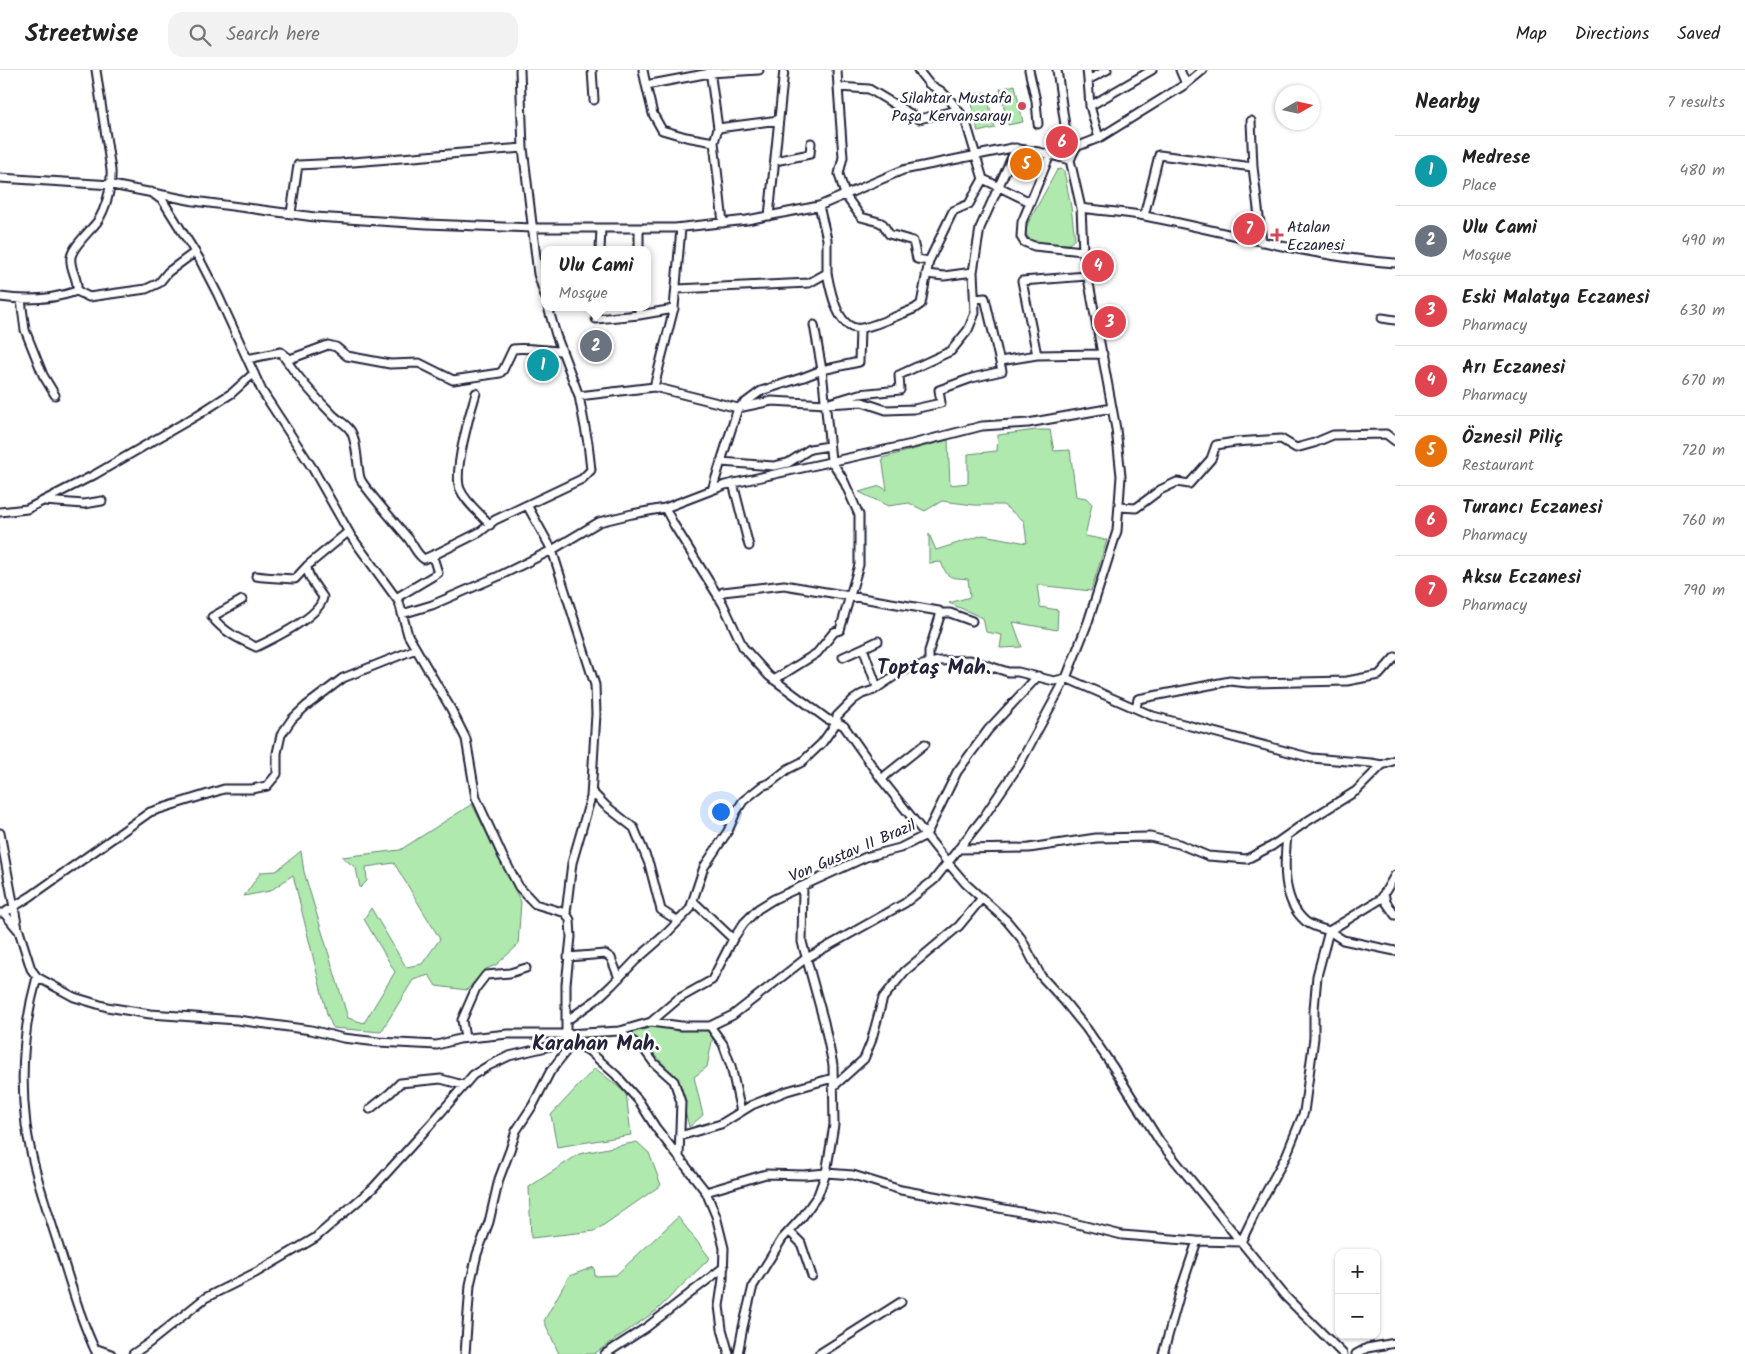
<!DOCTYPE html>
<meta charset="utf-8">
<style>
:root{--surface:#fff;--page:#f2f2f2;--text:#222;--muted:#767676;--line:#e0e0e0;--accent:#db2777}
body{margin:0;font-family:Kalam,sans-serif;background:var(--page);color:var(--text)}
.controls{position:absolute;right:15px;bottom:15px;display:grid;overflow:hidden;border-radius:10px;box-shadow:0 1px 4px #0004}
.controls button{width:45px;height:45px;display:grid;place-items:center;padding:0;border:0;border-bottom:1px solid var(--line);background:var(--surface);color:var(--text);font:25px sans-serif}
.compass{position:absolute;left:1275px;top:15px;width:45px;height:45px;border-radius:50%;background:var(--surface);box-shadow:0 1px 4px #0004;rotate:81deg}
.you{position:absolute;left:720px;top:741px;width:18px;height:18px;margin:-12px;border:4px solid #fff;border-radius:50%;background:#1a73e8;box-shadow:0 0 0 8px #1a73e833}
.badge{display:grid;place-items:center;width:32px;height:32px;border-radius:50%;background:var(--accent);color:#fff;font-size:16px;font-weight:700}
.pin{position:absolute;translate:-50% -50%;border:2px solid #fff;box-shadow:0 1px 5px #0006}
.popup{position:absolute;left:541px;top:176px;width:110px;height:65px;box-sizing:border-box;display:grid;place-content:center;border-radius:10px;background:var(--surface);filter:drop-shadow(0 1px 4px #0005);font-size:16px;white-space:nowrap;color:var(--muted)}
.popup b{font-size:19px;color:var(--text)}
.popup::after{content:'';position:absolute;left:50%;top:100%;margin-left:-10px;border:10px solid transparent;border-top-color:var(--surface)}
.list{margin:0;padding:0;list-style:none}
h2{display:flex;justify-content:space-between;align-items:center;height:65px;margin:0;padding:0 20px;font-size:21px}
h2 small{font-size:16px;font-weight:400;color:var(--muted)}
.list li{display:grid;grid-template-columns:32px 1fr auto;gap:15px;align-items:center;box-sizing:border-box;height:70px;padding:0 20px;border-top:1px solid var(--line)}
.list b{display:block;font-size:19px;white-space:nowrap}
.list p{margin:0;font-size:16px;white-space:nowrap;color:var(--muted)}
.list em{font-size:16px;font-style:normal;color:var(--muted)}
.icon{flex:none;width:28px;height:28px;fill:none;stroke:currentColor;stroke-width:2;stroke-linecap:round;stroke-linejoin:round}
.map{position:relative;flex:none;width:1395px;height:1284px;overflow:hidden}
header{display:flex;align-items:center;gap:30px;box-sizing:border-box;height:70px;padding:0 25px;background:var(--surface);border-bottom:1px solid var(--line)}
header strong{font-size:24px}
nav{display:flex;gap:28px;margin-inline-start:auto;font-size:18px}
.search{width:350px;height:45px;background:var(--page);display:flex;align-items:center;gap:12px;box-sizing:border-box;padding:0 18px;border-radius:15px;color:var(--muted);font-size:19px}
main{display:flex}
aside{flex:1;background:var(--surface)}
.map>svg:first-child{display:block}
</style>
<header>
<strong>Streetwise</strong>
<div class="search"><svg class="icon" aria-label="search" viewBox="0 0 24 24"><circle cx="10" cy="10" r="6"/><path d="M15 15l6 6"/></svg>Search here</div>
<nav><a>Map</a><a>Directions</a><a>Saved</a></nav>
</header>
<main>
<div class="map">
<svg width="1395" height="1284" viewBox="0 0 1395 1284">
<rect width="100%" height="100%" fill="#fff"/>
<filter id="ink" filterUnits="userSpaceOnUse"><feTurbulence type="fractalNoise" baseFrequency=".02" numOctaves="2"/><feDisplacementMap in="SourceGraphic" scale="10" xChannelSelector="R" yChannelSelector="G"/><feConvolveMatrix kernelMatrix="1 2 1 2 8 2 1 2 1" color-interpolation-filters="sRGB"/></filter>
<g filter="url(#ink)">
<path fill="#afe9ae" stroke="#688674" d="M1015 15 1023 52 1008 55 1000 19Z
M986 22 995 58 978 62 970 25Z
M1061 99 1064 101 1071 137 1075 169 1069 174 1040 173 1030 171 1026 164 1027 155 1057 100Z
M1036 360H1050L1054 381 1070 380 1076 426 1086 428 1092 434 1085 466 1107 470 1091 521 1037 515 1040 537 1058 540 1057 560 1013 552 1022 577 1000 578 1002 565 986 562 983 548 949 533 970 527 968 509C950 507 948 510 941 492L929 493V464L936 480 983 465 1027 473 1024 451 1003 435H974L942 431 925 441 909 433 888 436 859 422 880 416 887 420 882 388 948 370 950 415 968 413V384L997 381 998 365Z
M472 734 521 832 518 875 496 895 486 899 467 920 436 916 429 905 413 910 381 962 333 958 327 944 293 805 270 821 244 826 261 802 276 801 301 781 304 802 348 948 364 953 395 902 364 849 371 838 406 897 422 894 440 869 394 793 366 797 367 811 360 818 356 798 342 787 400 780Z
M651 952 710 956 713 966 707 997 694 1007 703 1045 689 1057 677 1009 646 975 622 963Z
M595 998 626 1023 631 1065 557 1077 551 1045Z
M637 1072 649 1083 661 1115 595 1161 531 1168 529 1117 579 1084Z
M678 1147 710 1188 656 1241 594 1284H559L544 1251 569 1206 594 1197 595 1206 616 1205Z"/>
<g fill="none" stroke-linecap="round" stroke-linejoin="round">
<defs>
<path id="minor" d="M520 0 523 78 538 204 545 226
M592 0 594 30
M643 0 646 15
M710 0 718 58
M837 0 838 17
M918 0 929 14 941 21 950 30 965 49 983 109 1030 132
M1029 0 1036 31 1038 54
M1087 0 1088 10 1107 0
M1180 0 1186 14
M1088 10 1090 36
M1251 51 1253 97
M1099 68 1090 36 1152 0
M714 72 686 67 662 60 653 44 646 15 710 3 759 0
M1050 85 1022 152 1021 167 1024 172 1034 176 1083 181
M775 91 810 84 811 73
M0 108 112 115 194 131 315 147 427 154 532 158H675L747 150 819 136 903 100 1012 78 1039 82 1070 90 1076 77 1099 68 1186 14 1203 0
M151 122 163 131 200 190 218 225 262 321 313 399 351 466 399 532 408 565 451 639 466 669 476 728 503 787 519 817 535 834 566 843 570 850 571 867 566 914V964L573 972 589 981 616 1005 639 1031 656 1058 706 1122 716 1146 724 1178 723 1209 719 1236 722 1259 729 1284
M1081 138C1102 141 1124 142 1145 146 1228 162 1310 187 1395 193
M291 143 298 95 341 93 523 78
M769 146 784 0
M1144 146 1159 85 1253 97 1262 172
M723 153 714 72 718 58 779 50
M600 180 601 158
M639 180V158
M929 191 917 189 913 171 889 164 883 154 879 152 861 147 845 125 839 104 843 87 838 17 869 19 919 49 958 40
M973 202 980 158 1016 78
M827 203C830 219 838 263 862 258 878 255 898 245 914 239L921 234 929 191 953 141 969 134 983 109
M926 204 944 206 973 202 975 243 968 260 951 281 899 305 900 320 859 324 826 334 862 332 886 340 914 339 941 333 939 320 972 308 1002 301 985 228 974 229
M1087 206 1022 211 1037 285 1103 284
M677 219 809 213 827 203V169L819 136
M77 221 89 227 146 219 159 213 168 202 195 182
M0 227C27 231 51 230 77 221 79 209 69 199 71 187 73 176 90 161 97 152 106 139 112 116 111 100L96 0
M21 230 25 260 43 305 55 325
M548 237 556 265 579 326 654 317 738 338 761 321 804 307 822 300 831 390 843 409 859 445V495L840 560 834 562 817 583 774 610
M597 237 596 249 639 245
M639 237V245L674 239
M1382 248 1395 250
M814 255 822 300 859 292 860 259
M284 287C298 308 315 327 333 345 338 350 346 354 350 360 357 369 357 396 360 408 363 417 399 457 408 468 413 474 416 484 424 489L435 484
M247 289 281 282 290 289 328 275 336 277 347 286 390 294 419 293 453 310 500 303 503 300 513 279C526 277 548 281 562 281
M1000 291 1037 285
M654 317 674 238 681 158
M476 323C470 342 453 402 460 419 466 433 480 443 490 455
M721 392 774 396 788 393 810 379 829 376
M733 413 749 476
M712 420 738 338 772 331 826 334
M44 431 84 434 102 431
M527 435 582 409 591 400 588 373 579 326
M1119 437 1136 438 1160 420 1177 412 1189 414 1211 389 1216 375 1235 372 1281 369 1296 378 1314 373 1333 365 1386 364 1395 371
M665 438 674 455 723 534 743 577 769 606 827 649 837 652 844 656 882 710 948 793 966 814 1006 850 1021 868 1041 906 1064 931 1086 958 1113 997 1160 1072 1285 1226 1343 1284
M0 442 27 439 94 405 196 346 232 323 254 303
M256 506C269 508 282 508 295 509L307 496
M718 527 723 522 784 515 939 541 940 546 929 581V594
M396 528 438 503 433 487 436 484 480 462 495 450 527 435 552 480 595 615 596 644 591 727 572 793 566 843
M242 530 212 547C224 562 239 569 256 577 273 569 321 546 323 527 317 518 307 507 307 496L348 462
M940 543H950L972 551
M402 544 432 535 499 506 552 480 599 452 632 444 665 438 725 415 912 374 982 356 1028 353 1112 338
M843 587 863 578
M877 617 863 578 878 571
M1136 638 1138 629 1230 611 1248 613 1347 611 1379 605 1395 587
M882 710 886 705 925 674
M592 722 606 736 634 758 649 794 661 840 678 851
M0 763 18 859
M958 779 1029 778 1096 768 1150 767 1179 774 1208 786 1247 789 1272 776 1306 752 1356 721 1382 695
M1395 805 1381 829 1329 861 1343 870 1395 881
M1384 823 1386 832 1395 845
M693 831 733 869
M0 843H4L19 861 31 899 37 907 74 927 107 937 150 944 237 950 311 960 343 968 378 972 437 975 459 969 508 964H566L620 961 651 952 681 956H710L733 945 805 889 905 833 934 810 983 748 1019 695 1066 608 1088 552 1117 461 1121 406 1116 359 1083 181 1081 138 1070 90 1057 0
M4 843 31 826 150 742 224 719H252L267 716 277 704V683L281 665 292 649 306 636 343 608 416 579
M568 887 605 884 611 888 619 908
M37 907C24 954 20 1006 26 1055 32 1097 47 1139 60 1180 71 1215 81 1251 97 1284
M566 951 596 930 612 915 636 890 667 863 690 839 704 797 728 761 736 742 743 731 762 716 770 713 788 699 802 692 822 673 837 652V646L853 630 862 624 874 620 899 603 910 598 939 591 970 590 1008 602H1018L1054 611 1066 608 1153 646 1312 688 1371 693 1382 695 1395 690
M651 952 678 929 712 910 733 869 744 853 758 839 774 829 866 787 900 778 926 765 957 702 988 660 1038 606
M710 956 723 974 731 996 741 1042
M620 961 629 969 643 978 654 993 674 1011 681 1032 679 1087
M465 968 462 950 476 918 486 905 510 903 526 898
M833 1017 864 989 871 972 883 928 905 901 959 856 982 828
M370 1039 390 1023 400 1013 441 1009 463 1015
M680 1066 721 1054 752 1035 787 1021 833 1008
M706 1122 766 1104 804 1105 826 1103 853 1105 901 1120 1053 1148 1122 1165 1197 1171 1241 1172 1258 1137 1286 1086 1304 1042 1314 968V939L1317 906 1329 861C1321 858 1309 856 1304 850 1282 830 1284 793 1287 766
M789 1161 801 1173 812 1206
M94 1278 111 1284
M133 1284 149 1273 205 1228 257 1202 315 1168 373 1118 431 1054 473 1005 488 996 509 986 555 975 569 967
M465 1284 470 1215 477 1184 489 1152 499 1109 510 1080 516 1061 533 1035 550 1002 573 972
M605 1284 647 1257 724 1197
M738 1284 743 1257 753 1216 782 1169 803 1146 818 1125 826 1103 834 1055 833 995 824 952 802 872 803 816
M819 1284 901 1232
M1163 1284 1182 1216 1197 1171
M1356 1284 1367 1278 1395 1273"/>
</defs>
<use href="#minor" stroke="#22223b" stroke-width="11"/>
<use href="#minor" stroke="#fff" stroke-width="7"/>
</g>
</g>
<g fill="#d1495b" stroke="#fff" stroke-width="2">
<circle cx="1022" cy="36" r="5"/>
<path d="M1274.5 157.5h5v5h5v5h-5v5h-5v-5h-5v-5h5z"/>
</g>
<g text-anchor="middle" stroke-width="5" stroke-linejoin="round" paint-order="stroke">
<g font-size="16" fill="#22223b" stroke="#fff" text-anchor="end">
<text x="1012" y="33">Silahtar Mustafa<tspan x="1012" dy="18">Paşa Kervansarayı</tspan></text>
<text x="1287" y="162" text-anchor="start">Atalan<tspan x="1287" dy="18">Eczanesi</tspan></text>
</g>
<g font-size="16" fill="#22223b" stroke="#fff">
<text transform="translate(852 780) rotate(-23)" y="6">Von Gustav II Brazil</text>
</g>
<g font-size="21" font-weight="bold" fill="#22223b" stroke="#fff">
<text x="934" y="604">Toptaş Mah.</text>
<text x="596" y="980">Karahan Mah.</text>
</g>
</g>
</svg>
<div class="controls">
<button>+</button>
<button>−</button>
</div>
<svg class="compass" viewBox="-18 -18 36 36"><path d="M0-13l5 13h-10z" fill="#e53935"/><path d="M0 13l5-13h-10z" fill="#767676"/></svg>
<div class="you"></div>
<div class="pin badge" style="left:543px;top:295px;background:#0f9aa8">1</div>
<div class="pin badge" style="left:596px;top:276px;background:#6b7280">2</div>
<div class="popup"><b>Ulu Cami</b>Mosque</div>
<div class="pin badge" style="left:1110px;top:252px;background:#e0444e">3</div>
<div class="pin badge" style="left:1098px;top:196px;background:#e0444e">4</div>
<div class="pin badge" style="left:1026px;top:94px;background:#e8710a">5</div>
<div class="pin badge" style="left:1062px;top:72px;background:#e0444e">6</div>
<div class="pin badge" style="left:1249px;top:159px;background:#e0444e">7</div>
</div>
<aside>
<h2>Nearby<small>7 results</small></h2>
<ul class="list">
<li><span class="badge" style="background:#0f9aa8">1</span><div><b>Medrese</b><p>Place</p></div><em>480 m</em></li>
<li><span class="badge" style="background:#6b7280">2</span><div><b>Ulu Cami</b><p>Mosque</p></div><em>490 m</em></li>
<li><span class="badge" style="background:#e0444e">3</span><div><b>Eski Malatya Eczanesi</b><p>Pharmacy</p></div><em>630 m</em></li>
<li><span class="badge" style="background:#e0444e">4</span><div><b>Arı Eczanesi</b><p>Pharmacy</p></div><em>670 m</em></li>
<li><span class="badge" style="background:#e8710a">5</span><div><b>Öznesil Piliç</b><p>Restaurant</p></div><em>720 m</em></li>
<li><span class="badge" style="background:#e0444e">6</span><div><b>Turancı Eczanesi</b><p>Pharmacy</p></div><em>760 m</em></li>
<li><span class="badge" style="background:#e0444e">7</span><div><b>Aksu Eczanesi</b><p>Pharmacy</p></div><em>790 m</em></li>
</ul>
</aside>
</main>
